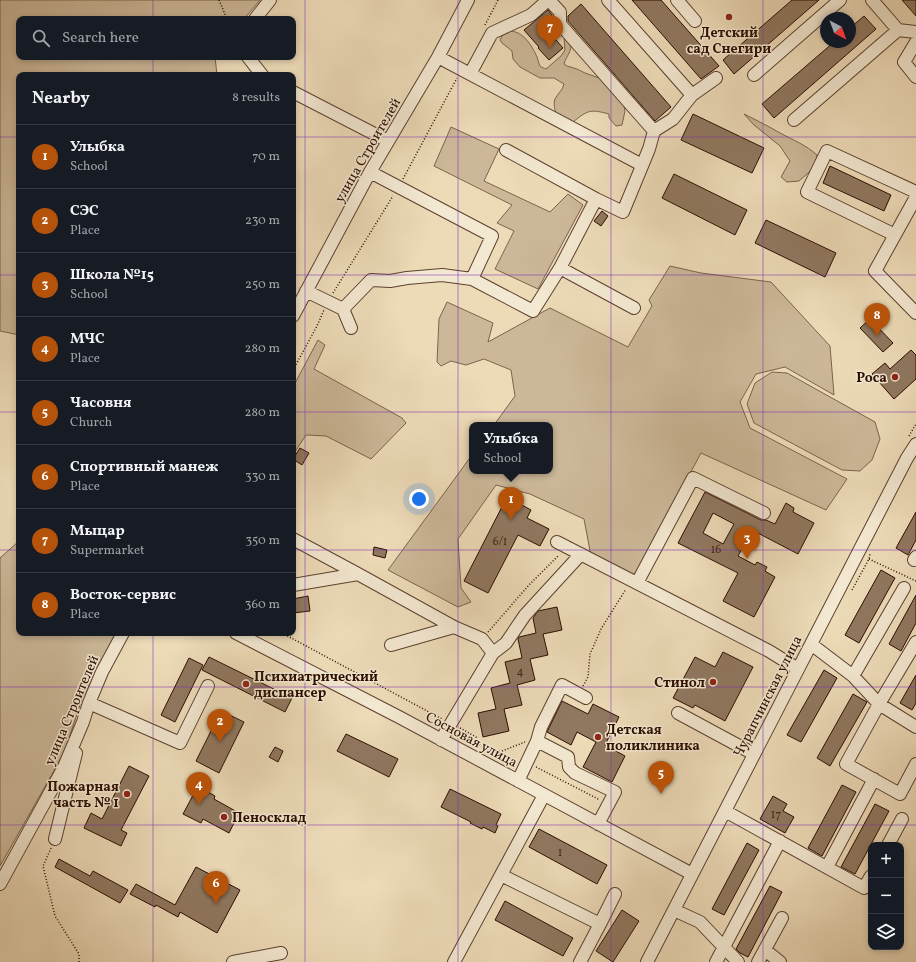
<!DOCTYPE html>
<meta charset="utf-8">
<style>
:root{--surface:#171b24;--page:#20242c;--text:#f1f3f6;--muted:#9ea1a6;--line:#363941;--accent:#b45309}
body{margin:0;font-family:Vollkorn,serif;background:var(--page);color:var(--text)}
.controls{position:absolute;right:12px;bottom:12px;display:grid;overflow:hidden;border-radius:8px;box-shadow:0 2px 6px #0003}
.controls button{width:36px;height:36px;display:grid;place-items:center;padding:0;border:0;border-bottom:1px solid var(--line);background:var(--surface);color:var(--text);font:20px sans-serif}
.compass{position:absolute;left:820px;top:12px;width:36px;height:36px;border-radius:50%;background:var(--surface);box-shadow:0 2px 6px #0003;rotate:139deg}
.you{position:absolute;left:419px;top:499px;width:14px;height:14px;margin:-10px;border:3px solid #fff;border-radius:50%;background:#1a73e8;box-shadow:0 0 0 6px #1a73e833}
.badge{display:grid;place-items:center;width:26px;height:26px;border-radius:50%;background:var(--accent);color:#fff;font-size:13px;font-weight:700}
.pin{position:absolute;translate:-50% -33px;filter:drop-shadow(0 1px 2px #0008)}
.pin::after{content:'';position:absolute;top:21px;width:14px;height:12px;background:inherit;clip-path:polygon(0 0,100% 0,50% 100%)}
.popup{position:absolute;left:469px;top:422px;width:84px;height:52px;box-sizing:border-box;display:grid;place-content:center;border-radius:8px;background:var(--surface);filter:drop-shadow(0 1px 3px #0005);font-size:13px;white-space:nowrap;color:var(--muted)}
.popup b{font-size:15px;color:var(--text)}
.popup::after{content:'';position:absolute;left:50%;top:100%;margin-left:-8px;border:8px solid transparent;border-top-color:var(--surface)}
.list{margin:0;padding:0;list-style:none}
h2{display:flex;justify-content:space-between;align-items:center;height:52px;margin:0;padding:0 16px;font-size:17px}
h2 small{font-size:13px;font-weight:400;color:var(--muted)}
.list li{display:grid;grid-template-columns:26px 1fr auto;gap:12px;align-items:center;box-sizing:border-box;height:64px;padding:0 16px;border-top:1px solid var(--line)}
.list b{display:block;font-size:15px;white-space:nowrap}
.list p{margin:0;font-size:13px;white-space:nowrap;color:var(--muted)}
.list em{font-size:13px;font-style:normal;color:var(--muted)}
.icon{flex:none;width:22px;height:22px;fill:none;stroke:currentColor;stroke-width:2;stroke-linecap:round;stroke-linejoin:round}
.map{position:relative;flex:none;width:916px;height:962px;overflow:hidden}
.search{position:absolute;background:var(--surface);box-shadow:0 2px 6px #0003;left:16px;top:16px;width:280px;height:44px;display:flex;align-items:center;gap:10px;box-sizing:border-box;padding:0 14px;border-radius:8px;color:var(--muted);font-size:15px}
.panel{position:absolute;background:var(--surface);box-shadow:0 2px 6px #0003;left:16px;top:72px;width:280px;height:564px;border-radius:8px}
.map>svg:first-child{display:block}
</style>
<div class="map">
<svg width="916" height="962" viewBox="0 0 916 962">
<rect width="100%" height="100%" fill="#eddbb8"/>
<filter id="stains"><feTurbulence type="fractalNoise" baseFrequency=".005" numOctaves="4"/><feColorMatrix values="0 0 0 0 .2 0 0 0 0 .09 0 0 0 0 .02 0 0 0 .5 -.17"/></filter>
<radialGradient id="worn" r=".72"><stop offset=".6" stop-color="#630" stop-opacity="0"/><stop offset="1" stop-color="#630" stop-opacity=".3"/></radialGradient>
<path fill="#ccb899" stroke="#7c624c" d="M0 0H260L244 19H19V57H215L217 75H19V335L0 331Z
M508 31C523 30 532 46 537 57 538 60 539 64 540 66 542 68 544 68 546 69L561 56 565 50 564 39H568C575 49 567 54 564 64L567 66 577 69 585 73 602 79 623 101 625 111 622 125 616 126 609 118V114C590 109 588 110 573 122L557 116C555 111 553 104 555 99 558 93 563 90 564 84L554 78H540L520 67 513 59 512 51 502 43 500 40 502 36Z
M744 114C756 120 768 126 780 133 793 140 806 145 817 155L815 167 799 181 787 182 781 177 790 161 780 146 754 125Z
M451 127 499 149 484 181 550 212 568 194 583 205 538 289 495 269 514 231 497 223 512 205 434 166Z
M670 266 701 273 771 282 830 346 834 395 785 367 756 374 740 402 750 428 847 479 826 510 701 453 635 577 591 556 584 519 530 494 496 485 458 539 461 588 471 602 458 607 388 570 472 455V471H550V425H494L515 396 511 370 484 359 466 365 451 361 441 366 437 362 439 319 447 302 493 323 488 342 550 308 628 347 652 306 649 300Z
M318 340 325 345 314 369 402 418 406 423 371 459 326 436 306 435 293 455V387Z
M772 372 787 373 875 422 880 439 872 460 860 471 842 470 754 423 747 404 755 383Z
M19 541V633H116L82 699 64 753 0 866V558Z"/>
<path fill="#907860" stroke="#2b0d00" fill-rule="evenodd" d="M632 0H661L719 66 701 79Z
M792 0H819L734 74 723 60Z
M902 0H916V16Z
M581 4 671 107 655 121 568 21V16Z
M548 10 552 15V19L544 26 563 48 549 60 538 48 539 47 524 30Z
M864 16 876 29 774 118 762 104 834 42H850V28Z
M693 114 764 148 752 173 681 140Z
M830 166 891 195 884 211 823 183Z
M674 174 747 210 735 235 662 198Z
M602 211 608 216 601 226 594 221Z
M766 220 836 253 825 277 755 243Z
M870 319 893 343 883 352 860 328Z
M911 350 916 355V379L894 399 872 374 885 363 890 369Z
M300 448 309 453 302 465 293 459Z
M705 492 761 520H766L775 524 786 503 794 508 793 512 814 523 798 554 752 530 738 556 755 565 757 562 767 567 765 571 775 577 754 617 723 601 738 573 678 543ZM713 513 734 524 723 544 703 533Z
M507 497 531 510 527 518 549 529 540 546 518 535 488 593 464 581Z
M916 512V540L908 555 896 548Z
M374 547 387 550 385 558 373 555Z
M881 570 895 578 859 643 845 635Z
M916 595V623L901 651 889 644Z
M308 596 310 611 293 613V599Z
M557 607 562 630 543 634 548 655 530 659 535 680 517 685 522 705 504 709 509 731 483 737 478 713 496 709 491 688 510 683 505 662 522 658 518 639 519 637 536 633 533 618 538 611Z
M723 652 753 667 725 721 695 705 693 708 673 698 695 657 715 667Z
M209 657 292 698 285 712 202 670Z
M189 658 203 665 175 722 161 715Z
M824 670 837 678 801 742 787 735Z
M916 675V703L912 710 900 703Z
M853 694 867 702 830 766 817 758Z
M562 701 588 714 593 704 619 717 605 745 625 756 612 782 583 767 596 742 577 732 571 745 547 732Z
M221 711 244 722 219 773 196 761Z
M346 734 398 759 389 777 337 751Z
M275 747 283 751 278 762 269 757Z
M129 766 149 776 121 830 127 833 121 846 84 828 91 813 102 819Z
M842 785 856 792 822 856 808 848Z
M198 786 215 796 214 799 239 813 229 833 203 819 201 823 183 814Z
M450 789 501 814 496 825 498 826 495 833 483 827 482 829 470 823 471 822 441 807Z
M773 796 787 804 783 811 794 817 785 833 760 819Z
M875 804 889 811 855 874 841 867Z
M539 829 607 865 597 884 529 847Z
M747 843 759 850 724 915 712 909Z
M59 859 90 876 93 871 128 890 120 903 55 867Z
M196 867 240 890 217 933 180 912 178 917 156 905 155 907 130 894 136 884 175 905Z
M770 886 782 892 748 957 740 953 736 949Z
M505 901 573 938 563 956 495 920Z
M622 910 639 921 613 962 596 951Z"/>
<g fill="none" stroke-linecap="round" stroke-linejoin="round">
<defs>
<path id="minor" d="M549 0 560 12V24L654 131 673 119 692 95 716 78
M608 0 692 95
M677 0 695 21
M872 0 898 30
M255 19 270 0
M916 42 904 62 916 77
M248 57 262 75
M438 57 642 165
M470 74 492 33 531 15 548 0
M754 75 840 0
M293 92 388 141
M794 120 898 30 916 32
M506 150 596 199
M370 172 492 236 472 279 533 311 560 268 596 199 623 212 649 149 654 131
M916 197 875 271 916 313
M895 235 807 192 827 151 916 192
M560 268 634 308
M306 291 343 309 371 280 390 281 407 278 442 275 472 279
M343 309 351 328
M293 316 370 172 438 57 468 0
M293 539 358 574 454 627
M557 542 769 651 798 669
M914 560 916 557
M637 583 693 478 764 513
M293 585 358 574
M236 633 399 717 692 874
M916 642 879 704 846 764 900 794 916 764
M811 644 853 676 879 704 916 727
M391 645 454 627 482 639 493 653
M853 676 904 588
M89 703 180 743 208 686
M678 713 754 754
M441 740 493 653 506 643 525 615 581 554
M537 741 568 757 569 767 575 773 615 792 598 824
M518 781 537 741 541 727 562 685 586 698
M725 811 864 888 871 876
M55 839 76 753
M888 845 902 819
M827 867 874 779
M501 875 600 924 615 894
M0 884 64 767 83 722 89 703 102 672 123 633
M674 910 700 922 738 962
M765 950 780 962
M233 962 281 953
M454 962 544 795
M580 962 600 924
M647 962 907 458 916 444
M716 962 780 841
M758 962 782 918"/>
</defs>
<use href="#minor" stroke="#5c402e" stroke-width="14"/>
<path stroke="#2b0d00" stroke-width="1.5" stroke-dasharray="1 2" stroke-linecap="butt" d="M219 0 227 19
M485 25 498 0
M403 179 457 78
M333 293 393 196
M293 370 317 326 324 310
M909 436 916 424
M869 559 916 581
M852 590 869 559 870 554
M488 632 529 585 559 555
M282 633 442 719
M583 686 588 677 590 654 601 629 626 589
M460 728 476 737 478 744 490 750 502 751 525 742
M745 737 753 722 759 719 772 694
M492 754 500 752
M536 767 600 800
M51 848 43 866 55 916 79 954V962"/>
<use href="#minor" stroke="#f3e8d1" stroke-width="12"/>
</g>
<path fill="none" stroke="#7b2cbf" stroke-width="1" stroke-opacity="0.55" d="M153 0V19M305 0V962M458 0V962M611 0V962M763 0V962M153 57V75M0 137H19M293 137H916M0 275H19M293 275H916M0 412H19M293 412H916M0 550H19M293 550H916M153 633V962M0 687H916M0 825H916"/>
<g fill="#8f2418" stroke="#f3e8d1" stroke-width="1.5">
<circle cx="729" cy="17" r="4"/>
<circle cx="895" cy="377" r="4"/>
<circle cx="713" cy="682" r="4"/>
<circle cx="246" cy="684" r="4"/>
<circle cx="598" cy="737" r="4"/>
<circle cx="127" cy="794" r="4"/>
<circle cx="224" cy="817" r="4"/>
</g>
<g text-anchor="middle" stroke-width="3" stroke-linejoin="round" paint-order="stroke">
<g font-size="12" fill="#442818">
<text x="500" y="545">6/1</text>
<text x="716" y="553">16</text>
<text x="520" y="675">4</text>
<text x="776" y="818">17</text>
<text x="560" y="856">1</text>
</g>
<g font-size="14" font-weight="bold" fill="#2b0d00" stroke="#f3e8d1" text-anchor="end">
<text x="729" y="37" text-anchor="middle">Детский<tspan x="729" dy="16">сад Снегири</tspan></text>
<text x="887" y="382">Роса</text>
<text x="254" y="681" text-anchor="start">Психиатрический<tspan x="254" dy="16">диспансер</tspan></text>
<text x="705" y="687">Стинол</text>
<text x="606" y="734" text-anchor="start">Детская<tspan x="606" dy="16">поликлиника</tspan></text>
<text x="119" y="791">Пожарная<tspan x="119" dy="16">часть № 1</tspan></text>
<text x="232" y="822" text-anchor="start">Пеносклад</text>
</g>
<g font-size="14" fill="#2b0d00" stroke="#f3e8d1">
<text transform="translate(367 150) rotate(-60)" y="5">улица Строителей</text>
<text transform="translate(767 696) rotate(-63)" y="5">Чурапчинская улица</text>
<text transform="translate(71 710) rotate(-67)" y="5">улица Строителей</text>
<text transform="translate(472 739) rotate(28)" y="5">Сосновая улица</text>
</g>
</g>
<rect width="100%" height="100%" filter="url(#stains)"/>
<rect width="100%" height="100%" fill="url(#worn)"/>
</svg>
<div class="controls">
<button>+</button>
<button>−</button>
<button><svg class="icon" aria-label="layers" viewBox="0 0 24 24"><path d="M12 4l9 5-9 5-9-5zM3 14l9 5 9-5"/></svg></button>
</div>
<svg class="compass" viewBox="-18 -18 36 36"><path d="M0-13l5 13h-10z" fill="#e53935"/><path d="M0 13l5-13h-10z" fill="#9ea1a6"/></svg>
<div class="you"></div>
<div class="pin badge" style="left:511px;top:520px">1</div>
<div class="popup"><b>Улыбка</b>School</div>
<div class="pin badge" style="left:220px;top:742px">2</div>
<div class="pin badge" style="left:747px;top:559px">3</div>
<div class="pin badge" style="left:199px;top:805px">4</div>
<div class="pin badge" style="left:661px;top:794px">5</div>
<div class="pin badge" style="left:216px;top:904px">6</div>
<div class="pin badge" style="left:550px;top:48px">7</div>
<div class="pin badge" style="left:877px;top:336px">8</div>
<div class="search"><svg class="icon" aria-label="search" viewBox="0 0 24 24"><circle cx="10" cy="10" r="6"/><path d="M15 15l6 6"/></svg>Search here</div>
<section class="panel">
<h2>Nearby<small>8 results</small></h2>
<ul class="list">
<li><span class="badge">1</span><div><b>Улыбка</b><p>School</p></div><em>70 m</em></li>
<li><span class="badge">2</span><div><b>СЭС</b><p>Place</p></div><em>230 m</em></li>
<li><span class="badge">3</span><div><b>Школа №15</b><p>School</p></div><em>250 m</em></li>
<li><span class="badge">4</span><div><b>МЧС</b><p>Place</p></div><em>280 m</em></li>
<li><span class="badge">5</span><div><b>Часовня</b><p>Church</p></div><em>280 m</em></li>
<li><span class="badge">6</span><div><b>Спортивный манеж</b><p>Place</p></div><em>330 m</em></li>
<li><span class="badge">7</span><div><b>Мыцар</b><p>Supermarket</p></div><em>350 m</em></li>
<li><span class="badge">8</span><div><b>Восток-сервис</b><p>Place</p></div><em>360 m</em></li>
</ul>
</section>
</div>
